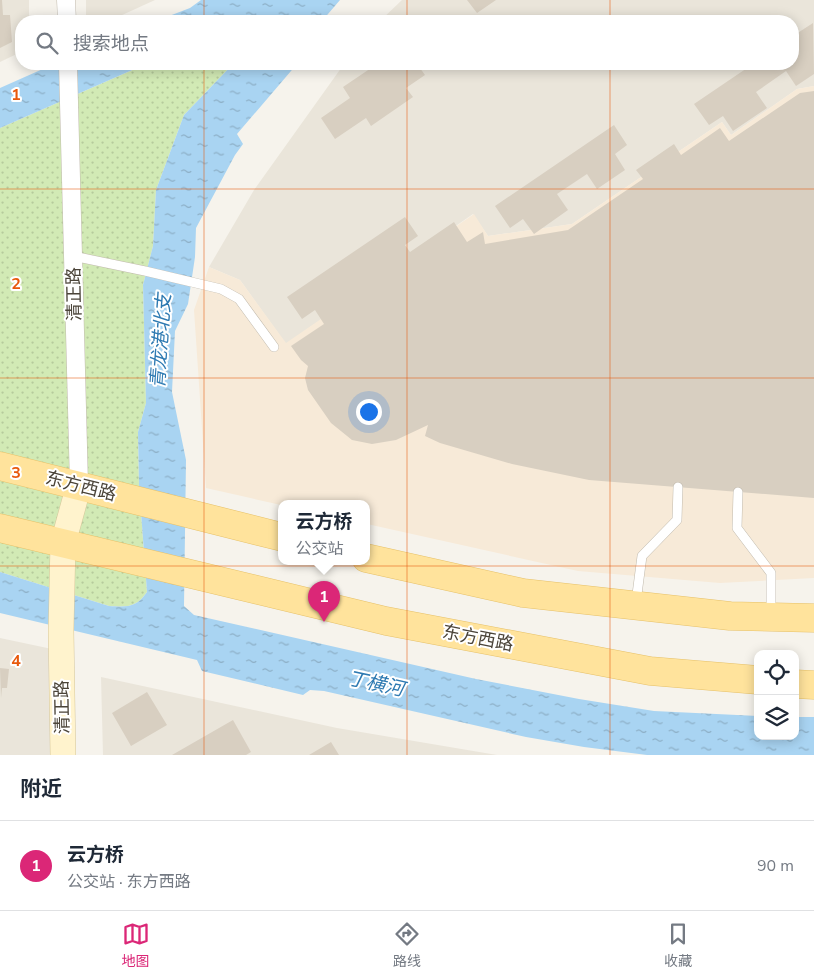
<!DOCTYPE html>
<html lang="zh">
<meta charset="utf-8">
<style>
:root{--surface:#fff;--page:#f2f2f3;--text:#1f2937;--muted:#747a83;--line:#e0e1e3;--accent:#db2777}
body{margin:0;font-family:"Nunito Sans","Noto Sans SC",sans-serif;background:var(--page);color:var(--text)}
.controls{position:absolute;right:15px;bottom:15px;display:grid;overflow:hidden;border-radius:10px;box-shadow:0 2px 12px #0003}
.controls button{width:45px;height:45px;display:grid;place-items:center;padding:0;border:0;border-bottom:1px solid var(--line);background:var(--surface);color:var(--text);font:25px sans-serif}
.you{position:absolute;left:368px;top:411px;width:18px;height:18px;margin:-12px;border:4px solid #fff;border-radius:50%;background:#1a73e8;box-shadow:0 0 0 8px #1a73e833}
.badge{display:grid;place-items:center;width:32px;height:32px;border-radius:50%;background:var(--accent);color:#fff;font-size:16px;font-weight:700}
.pin{position:absolute;translate:-50% -41px;filter:drop-shadow(0 1px 2px #0008)}
.pin::after{content:'';position:absolute;top:26px;width:18px;height:15px;background:inherit;clip-path:polygon(0 0,100% 0,50% 100%)}
.popup{position:absolute;left:278px;top:500px;width:92px;height:65px;box-sizing:border-box;display:grid;place-content:center;border-radius:10px;background:var(--surface);filter:drop-shadow(0 1px 4px #0005);font-size:16px;white-space:nowrap;color:var(--muted)}
.popup b{font-size:19px;color:var(--text)}
.popup::after{content:'';position:absolute;left:50%;top:100%;margin-left:-10px;border:10px solid transparent;border-top-color:var(--surface)}
.list{margin:0;padding:0;list-style:none}
h2{display:flex;justify-content:space-between;align-items:center;height:65px;margin:0;padding:0 20px;font-size:21px}
h2 small{font-size:16px;font-weight:400;color:var(--muted)}
.list li{display:grid;grid-template-columns:32px 1fr auto;gap:15px;align-items:center;box-sizing:border-box;height:90px;padding:0 20px;border-top:1px solid var(--line)}
.list b{display:block;font-size:19px;white-space:nowrap}
.list p{margin:0;font-size:16px;white-space:nowrap;color:var(--muted)}
.list em{font-size:16px;font-style:normal;color:var(--muted)}
.icon{flex:none;width:28px;height:28px;fill:none;stroke:currentColor;stroke-width:2;stroke-linecap:round;stroke-linejoin:round}
.map{position:relative;flex:none;width:814px;height:755px;overflow:hidden}
.search{position:absolute;background:var(--surface);box-shadow:0 2px 12px #0003;left:15px;right:15px;top:15px;height:55px;display:flex;align-items:center;gap:12px;box-sizing:border-box;padding:0 18px;border-radius:20px;color:var(--muted);font-size:19px}
.sheet{height:155px;background:var(--surface)}
nav{display:flex;justify-content:space-around;align-items:center;box-sizing:border-box;height:70px;border-top:1px solid var(--line);background:var(--surface);font-size:14px;color:var(--muted)}
nav a{display:grid;justify-items:center;gap:2px}
nav .on{color:var(--accent)}
.map>svg:first-child{display:block}
</style>
<div class="map">
<svg width="814" height="755" viewBox="0 0 814 755">
<defs>
<pattern id="park-dots" width="8" height="8" patternUnits="userSpaceOnUse" patternTransform="scale(1.25)"><rect width="8" height="8" fill="#d2eab5"/><path d="M2 2h.1M6 6h.1" fill="none" stroke="#b6ca9c" stroke-width="1.8" stroke-linecap="round"/></pattern>
<pattern id="water-ripples" width="26" height="14" patternUnits="userSpaceOnUse" patternTransform="scale(1.25)"><rect width="26" height="14" fill="#a9d4f2"/><path d="M2 4q2-2 4 0t4 0M15 11q2-2 4 0t4 0" fill="none" stroke="#8caec5"/></pattern>
</defs>
<rect width="100%" height="100%" fill="#f6f3ec"/>
<path fill="#eae5da" d="M0 0H29V21H21V52L0 62Z
M86 0H155L109 21H86Z
M402 0H814V86L797 89 731 135 722 122 572 224 488 236 473 214 286 344 240 280 209 267 254 190 344 64H793V21H380Z
M0 638 52 649 51 755H0Z
M101 677 337 728 497 755H103Z"/>
<path fill="#f7ead8" d="M814 86V578L720 583 578 571 367 524 366 503H282L281 505 206 488 194 310 209 267 240 280 286 343 474 214 488 236 572 224 722 122 731 135 797 89Z"/>
<path fill="url(#park-dots)" d="M146 64H233L184 115 156 190 153 246 143 285 146 403 138 432 139 486 147 592C136 608 127 607 109 606L0 572V128Z"/>
<path fill="url(#water-ripples)" d="M201 0H340L322 21H255L251 16 239 17 230 21H156L190 8Z
M54 64H146L0 128V88Z
M233 64H297L237 134 243 144 235 155 196 228 195 257 188 304 175 331 172 392 186 460 184 606 194 615 476 679 579 699 654 711 758 716V736H795V717H814V755H647L584 747 526 737 324 691 310 690 303 695 202 671 197 660 0 613V572L109 606C127 607 136 608 147 592L139 486 138 432 146 403 143 285 153 246 156 190 184 115Z"/>
<path fill="#d8cfc1" d="M0 0H2L3 15H10L12 42 0 48Z
M467 0H496L477 13Z
M813 23 814 74 796 86 786 71 756 92 767 108 733 131 723 116 709 125 694 104 753 64H793V36Z
M377 64H394L395 66 399 64H417L425 75 406 88 413 97 371 126 366 118 335 139 321 118 350 98 343 87Z
M814 91V498L589 480 512 464 440 443 425 436 428 425 396 440 372 444 352 440 331 423 308 390 305 378 308 366 301 360 291 346 324 324 315 310 302 319 287 297 405 217 418 236 405 245 410 252 454 222 467 242 483 232 485 244 568 230 643 179 636 170 674 144 681 155 720 128 729 141 800 93Z
M614 125 627 145 615 154 625 170 597 189 587 174 557 194 568 210 534 234 523 219 510 228 495 206Z
M0 668 9 669 7 688H2L1 698Z
M147 692 167 725 131 746 112 713Z
M233 720 251 752 246 755H172Z
M331 742 339 755H309Z"/>
<g fill="none" stroke-linecap="round" stroke-linejoin="round">
<defs>
<path id="lane" d="M73 256 145 271 221 289 239 299 274 347
M738 492 737 528 771 573V614
M636 602 642 556 677 520 678 487"/>
<path id="street" d="M66 0 67 21
M68 64 79 485"/>
<path id="secondary" d="M63 755 61 630 63 543 79 485"/>
<path id="primary" d="M0 466 282 537
M0 528 386 621 650 671 758 680
M366 558 523 593 730 616 814 618
M795 684 814 685"/>
</defs>
<use href="#lane" stroke="#c2bbae" stroke-width="10"/>
<use href="#street" stroke="#c2bbae" stroke-width="19"/>
<use href="#secondary" stroke="#d6c79b" stroke-width="26"/>
<use href="#primary" stroke="#e6c16a" stroke-width="29"/>
<use href="#lane" stroke="#fff" stroke-width="9"/>
<use href="#street" stroke="#fff" stroke-width="18"/>
<use href="#secondary" stroke="#fff3cd" stroke-width="25"/>
<use href="#primary" stroke="#ffe39c" stroke-width="28"/>
</g>
<path fill="none" stroke="#e8590c" stroke-width="1" stroke-opacity="0.55" d="M204 0V21M407 0V21M610 0V21M204 64V755M407 64V755M610 64V755M0 189H814M0 378H814M0 566H814"/>
<g text-anchor="middle" stroke-width="4" stroke-linejoin="round" paint-order="stroke">
<g font-size="18" fill="#4b4439" stroke="#fff">
<text transform="translate(74 294) rotate(-91)" y="6">清正路</text>
<text transform="translate(81 486) rotate(14)" y="6">东方西路</text>
<text transform="translate(478 638) rotate(11)" y="6">东方西路</text>
<text transform="translate(62 707) rotate(-91)" y="6">清正路</text>
</g>
<g font-size="19" font-style="italic" fill="#2e7ab2" stroke="#fff">
<text transform="translate(160 341) rotate(-86)" y="7">青龙港北支</text>
<text transform="translate(376 683) rotate(12)" y="7">丁横河</text>
</g>
</g>
<g font-size="16" text-anchor="middle" font-weight="bold" fill="#e8590c" stroke="#fff" stroke-width="4" stroke-linejoin="round" paint-order="stroke">
<text x="16" y="100">1</text>
<text x="16" y="289">2</text>
<text x="16" y="478">3</text>
<text x="16" y="666">4</text>
</g>
</svg>
<div class="controls">
<button><svg class="icon" aria-label="locate" viewBox="0 0 24 24"><circle cx="12" cy="12" r="6"/><path d="M12 2v4M12 18v4M2 12h4M18 12h4"/></svg></button>
<button><svg class="icon" aria-label="layers" viewBox="0 0 24 24"><path d="M12 4l9 5-9 5-9-5zM3 14l9 5 9-5"/></svg></button>
</div>
<div class="you"></div>
<div class="pin badge" style="left:324px;top:622px">1</div>
<div class="popup"><b>云方桥</b>公交站</div>
<div class="search"><svg class="icon" aria-label="search" viewBox="0 0 24 24"><circle cx="10" cy="10" r="6"/><path d="M15 15l6 6"/></svg>搜索地点</div>
</div>
<section class="sheet">
<h2>附近<small></small></h2>
<ul class="list">
<li><span class="badge">1</span><div><b>云方桥</b><p>公交站 · 东方西路</p></div><em>90 m</em></li>
</ul>
</section>
<nav>
<a class="on"><svg class="icon" aria-label="map" viewBox="0 0 24 24"><path d="M3 6l6-2 6 2 6-2v14l-6 2-6-2-6 2zM9 4v14M15 6v14"/></svg>地图</a>
<a><svg class="icon" aria-label="directions" viewBox="0 0 24 24"><path d="M12 3l9 9-9 9-9-9zM9 14v-3h6M13 9l2 2-2 2"/></svg>路线</a>
<a><svg class="icon" aria-label="saved" viewBox="0 0 24 24"><path d="M7 4h10v16l-5-4-5 4z"/></svg>收藏</a>
</nav>
